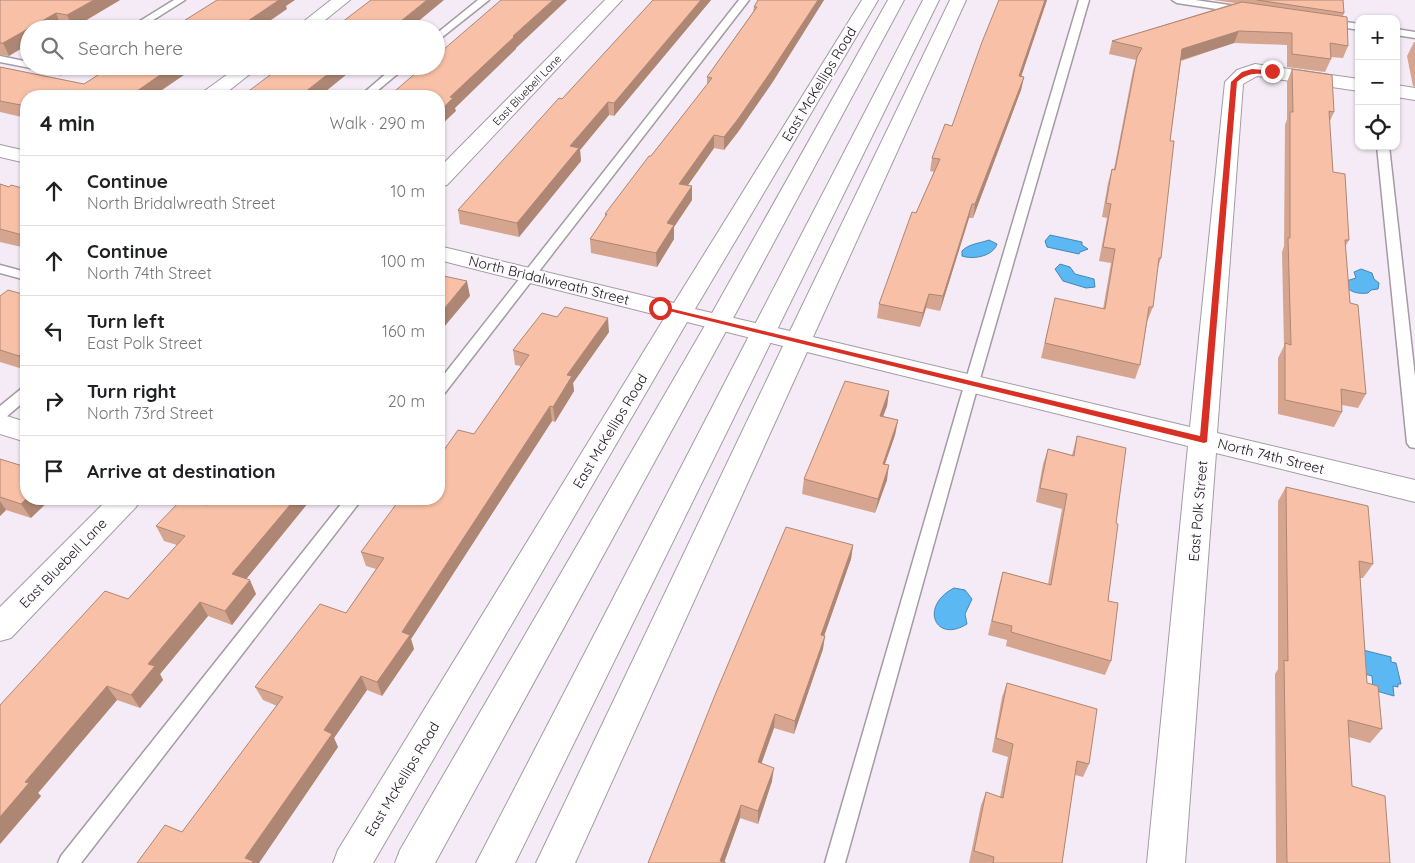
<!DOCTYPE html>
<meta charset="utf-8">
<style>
:root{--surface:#fff;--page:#f6f6f6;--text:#202124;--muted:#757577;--line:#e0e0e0}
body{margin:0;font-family:Quicksand,sans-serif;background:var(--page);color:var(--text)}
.controls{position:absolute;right:15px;top:15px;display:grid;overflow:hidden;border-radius:10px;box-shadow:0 1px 4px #0004}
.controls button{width:45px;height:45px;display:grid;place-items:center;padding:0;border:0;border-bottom:1px solid var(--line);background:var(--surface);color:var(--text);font:25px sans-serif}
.stop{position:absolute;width:15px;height:15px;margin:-11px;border:4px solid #d93025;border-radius:50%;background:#fff}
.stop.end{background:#d93025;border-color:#fff;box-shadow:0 1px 5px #0008}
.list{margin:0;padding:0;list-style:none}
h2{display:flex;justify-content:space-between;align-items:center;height:65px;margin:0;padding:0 20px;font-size:21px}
h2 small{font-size:16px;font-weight:400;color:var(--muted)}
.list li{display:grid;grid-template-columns:32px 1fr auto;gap:15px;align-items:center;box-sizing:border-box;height:70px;padding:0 20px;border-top:1px solid var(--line)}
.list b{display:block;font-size:19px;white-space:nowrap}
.list p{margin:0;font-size:16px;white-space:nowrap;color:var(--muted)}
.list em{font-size:16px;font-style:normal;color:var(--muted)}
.icon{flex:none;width:28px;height:28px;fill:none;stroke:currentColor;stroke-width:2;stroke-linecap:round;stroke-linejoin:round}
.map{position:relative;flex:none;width:1415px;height:863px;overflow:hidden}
.search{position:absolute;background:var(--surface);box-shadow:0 1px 4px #0004;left:20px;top:20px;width:425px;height:55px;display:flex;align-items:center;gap:12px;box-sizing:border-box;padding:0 18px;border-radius:28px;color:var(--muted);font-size:19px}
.panel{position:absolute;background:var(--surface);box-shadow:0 1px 4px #0004;left:20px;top:90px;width:425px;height:415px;border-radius:20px}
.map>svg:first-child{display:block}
</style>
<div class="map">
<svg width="1415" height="863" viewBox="0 0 1415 863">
<rect width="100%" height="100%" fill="#f5ebf6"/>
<path fill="#5bb8f3" stroke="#4787b2" d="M1050 235 1082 242V245L1088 249 1080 252 1079 254 1047 247 1045 241Z
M989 240 997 244C993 256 974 260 962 256V251C968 244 981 243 989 240Z
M1060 264 1070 267 1075 274 1094 279 1095 287 1086 288 1063 281 1055 269Z
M1361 269 1372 273 1374 279 1379 283 1378 289 1371 290 1368 293C1360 294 1352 293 1346 287V281L1356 278 1354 272Z
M954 588 965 590 972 599 965 614 967 624C935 644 919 606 954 588Z
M1355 648 1391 657V662L1396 663 1401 684H1398V687L1393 686 1394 696 1373 690 1372 676 1365 674Z"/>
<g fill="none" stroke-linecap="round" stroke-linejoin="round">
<defs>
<path id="lane" d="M174 0H185L139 29H127Z
M478 0H489L436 42V34Z
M739 0H749L444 394 439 396V381Z
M1079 0H1089L973 403 845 863H825L959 403Z
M1172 0H1195L1243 7 1248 10 1243 13 1177 3Z
M1327 19 1359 24V30L1324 24V20Z
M1396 29 1415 32V38L1396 35Z
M0 56 29 62V66H74L61 74 0 62Z
M395 66H407L371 96H360Z
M1377 146H1389L1415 377V448L1410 447 1407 443Z
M0 265 26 272V280L0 273Z
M26 387V400L5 418 0 419V406L21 389Z
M345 499H362L81 863H58L61 856Z"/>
<path id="street" d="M331 0H350L314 29H294Z
M605 0H622L447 185 439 186V168Z
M862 0H878L695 309 790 331 950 0H966L813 337 1190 427 1225 82 1237 70 1255 64 1359 79V91L1257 76 1243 84 1217 433 1415 480V502L1216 453 1185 863H1147L1188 446 807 352 575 863H536L783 346 687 322 373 863H333L338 850 665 317 439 260V246L674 303Z
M239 66H260L222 96H201L203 92Z
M1396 85 1415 88V100L1396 97Z
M0 145 26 151V163L0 157Z
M0 414 26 422V442L0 434Z
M108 499H141L136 507 11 638 0 641V607Z"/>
<path id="primary" d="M888 0H904L731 322 435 863H395L400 850 707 322Z
M923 0H939L515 863H476Z"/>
</defs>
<use href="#lane" stroke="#a49ba5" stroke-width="3"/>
<use href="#street" stroke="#a49ba5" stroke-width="2"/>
<use href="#primary" stroke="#a49ba5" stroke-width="2"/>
<use href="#lane" fill="#fff" fill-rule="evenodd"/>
<use href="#street" fill="#fff" fill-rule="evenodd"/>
<use href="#primary" fill="#fff" fill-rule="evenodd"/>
</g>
<path fill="#d5a58f" d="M0 0H120L73 28 61 26 56 29H29L9 56 0 55Z
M653 0H711L614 116 609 115 580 150 581 161 519 237 460 224 458 210 562 99Z
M758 0H824L772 83 738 132 724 150 714 148 688 185 692 186V200L674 227V239L657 267 591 253 590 239 605 218V214L707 85V77L753 12 754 7Z
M999 0H1047L1021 76 1024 77 1021 90 973 218H969L940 311 926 308 920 327 877 318 879 304 916 213 934 172 930 171 932 158 952 126Z
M1213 0H1343L1344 13 1343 16 1348 46 1343 58 1331 57V59L1325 72 1287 67V45L1234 43 1181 61 1170 141 1161 258 1158 267 1153 307 1147 322 1140 365 1135 379 1041 358 1055 298 1103 309 1111 263 1099 261 1107 218 1102 217 1108 183 1112 169H1114L1133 70 1136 60 1109 54 1112 41 1235 3Z
M1414 42H1415V87L1413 86 1407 56Z
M112 66H197L153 96H26V118L0 112V67L84 84Z
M1292 69 1334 112 1329 123 1333 172 1349 240 1345 247 1350 303 1366 394 1358 408 1342 405V412L1334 427 1278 414V358L1284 346 1282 252 1284 246 1285 125 1287 119V82Z
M0 184 9 187 26 189V248L0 242Z
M26 295V370L0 362V296Z
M609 332 573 383 574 391 555 422 552 421 411 639 414 649 382 696 367 690 334 738 338 747 259 863H137L182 832 277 706 263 700 255 687 346 613 376 569 366 566 361 552 407 501 474 434 521 366 515 365 513 350Z
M889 391 887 406 883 416 898 420 895 435 885 464 887 480 875 513 802 494 804 479Z
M1077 436 1116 523 1108 601 1111 661 1105 675 1006 646 1007 640 988 635 999 586 1003 572 1048 584 1062 509 1036 502 1043 464 1048 449 1072 455Z
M0 459 31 518 6 510 0 516Z
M1286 487 1373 564 1363 578H1360L1367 683 1382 729 1370 743 1349 737 1352 786 1390 863H1276L1275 674 1278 669V501Z
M213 499H307L308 503 246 579 256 594 232 625 208 616 160 674 163 680 140 708 117 700 38 793 41 796 0 844 128 599 177 545 164 541 156 526 207 505Z
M853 545 851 559 824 635 823 649 794 734 774 728 761 764 772 781 758 824 740 818 724 862 648 863Z
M1007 683 1089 764 1083 777 1075 775 1062 863H969L981 805 986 792 1000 797 1008 757 992 752 1002 697Z"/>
<path fill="#ae8674" d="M94 0H120L73 28 67 15Z
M279 0H295L286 6 287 9 258 29H236Z
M427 0H444L409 29H391Z
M553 0H567L516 48V49L455 108 456 111 439 127V112L450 97 513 36Z
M701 0H711L614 116V103Z
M818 0H824L772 83 738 132 724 150V137Z
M1045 0H1047L1017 89 1019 76Z
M56 13 61 26 56 29H29V44L9 56 3 43Z
M1239 31 1234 43 1178 61 1182 49Z
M173 66H197L153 96H139L137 91Z
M338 66H357L320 96H300Z
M1024 77 1021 90 973 218 975 204Z
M608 102 609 115 580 150 581 161 519 237 517 223 570 146Z
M714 135V148L679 198V184Z
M692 186V200L674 227V239L657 267 656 253 667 223Z
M972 204 969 218 940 311 943 296Z
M467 281 470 296 439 333V315Z
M929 294 926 308 920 327 923 313Z
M608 318 609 332 573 383 574 391 555 422 553 407 567 375Z
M26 350V368L19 356Z
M889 391 887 406 878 430 880 416Z
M550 406 552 421 411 639 414 649 382 696 377 682 402 632Z
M898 420 895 435 880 478 883 464Z
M889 465 887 480 875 513 878 499Z
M26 499H51L31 518 21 504Z
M295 499H307L308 503 239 588 232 574Z
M0 501 6 510 0 516Z
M853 545 851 559 820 648 821 635Z
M250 580 256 594 232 625 225 611Z
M200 602 208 616 160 674 163 680 140 708 131 695 148 664Z
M825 636 823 649 794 734 795 721Z
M361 676 367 690 334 738 338 747 259 863H249L245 858 324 730Z
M107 686 117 700 38 793 41 796 0 844V817L25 782Z
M775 714 774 728 757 776 758 762Z
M774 768 772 781 758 824V811Z
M741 805 740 818 724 863 720 861Z"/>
<path fill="#f8c0a6" stroke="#ae8674" d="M0 0H94L67 15 56 13 3 43H0Z
M217 0H279L236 29H171Z
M371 0H427L391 29H333Z
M501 0H553L513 36 514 37 450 97 453 98 439 112V96H389L424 66H436V56Z
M653 0H701L614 103 608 102 570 146 579 148 517 223 458 210 559 98 562 99Z
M758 0H818L772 70 738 119 724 137 714 135 679 184 692 186 667 223 674 225 656 253 590 239 607 214H605L649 156H651L712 78 707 77 757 7H754Z
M999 0H1045L1019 76 1024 77 975 204H972L943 296 929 294 923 313 879 304 912 212 916 213 940 159 932 158 945 124 952 126 982 42Z
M1257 0H1343L1344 13Z
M1242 2 1347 17 1348 46 1330 43 1331 59 1292 54V33L1239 31 1182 49 1170 141H1174L1161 258H1159L1153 307H1149L1140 365 1045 343 1055 298 1105 309 1115 249 1103 247 1111 204 1106 203 1112 169 1115 170 1137 57 1142 48 1112 41Z
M112 66H173L137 91 150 94 146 96H26V106L0 101V67L84 84Z
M282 66H338L300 96H242Z
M1292 69 1332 75 1334 112 1329 111 1333 172 1345 174 1349 240H1345L1350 303 1358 305 1366 394 1341 389 1342 412 1285 400V343L1291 345 1288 238H1290V112H1293Z
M0 184 9 187 11 185 26 189V236L0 229Z
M439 275 467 281 439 315Z
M8 290 26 295V350L19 356 0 350V296Z
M565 307 608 318 567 375 572 376 553 407 550 406 402 632 410 635 377 682 361 676 324 730 332 734 245 858 253 861 252 863H137L165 825 182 832 283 697 255 687 320 604 346 613 384 558 361 552 400 499 407 501 409 499H439V457L458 430 474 434 529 355 513 350 542 313 557 317Z
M845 381 889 391 880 416 898 420 883 464 889 465 878 499 804 479Z
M1077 436 1126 448 1116 523 1118 524 1108 601 1118 603 1111 661 1011 632 1012 626 992 621 1003 572 1051 585 1067 494 1040 488 1048 449 1074 456Z
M0 459 26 467V499L21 504 0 497Z
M1286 487 1368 506 1373 564 1359 561 1367 683 1378 686 1382 729 1348 720 1352 786 1385 796 1390 863H1287L1284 660 1288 661Z
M182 499H187L207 505 213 499H295L232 574 250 580 225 611 200 602 148 664 155 666 131 695 107 686 25 782 29 783 0 817V705L105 591 128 599 185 536 156 526Z
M786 527 853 545 821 635 825 636 795 721 775 714 758 762 774 768 758 811 741 805 720 861 726 863H648L715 695Z
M1007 683 1097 709 1089 764 1077 761 1062 863H993L994 857 974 851 986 792 1003 798 1013 744 996 738Z"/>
<path fill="#d93025" d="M1252 69 1275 71C1260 78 1254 68 1237 82L1207 442 1204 443 657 308 660 306 1200 436 1231 82 1242 72Z"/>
<g text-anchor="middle" stroke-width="4" stroke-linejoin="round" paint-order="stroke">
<g font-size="11" fill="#19161a" stroke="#fdfbfe">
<text transform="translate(527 90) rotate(-46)" y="4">East Bluebell Lane</text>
</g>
<g font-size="14" fill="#19161a" stroke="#fdfbfe">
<text transform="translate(819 84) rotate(-59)" y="5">East McKellips Road</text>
<text transform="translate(549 280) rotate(14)" y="5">North Bridalwreath Street</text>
<text transform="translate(610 431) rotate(-59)" y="5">East McKellips Road</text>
<text transform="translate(1271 456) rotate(14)" y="5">North 74th Street</text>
<text transform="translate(1198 511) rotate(-85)" y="5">East Polk Street</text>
<text transform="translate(63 563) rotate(-46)" y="5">East Bluebell Lane</text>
<text transform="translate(402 779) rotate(-59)" y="5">East McKellips Road</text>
</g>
</g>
</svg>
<div class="controls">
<button>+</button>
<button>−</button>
<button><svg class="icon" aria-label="locate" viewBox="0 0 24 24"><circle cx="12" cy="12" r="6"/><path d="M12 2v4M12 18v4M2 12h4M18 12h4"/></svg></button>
</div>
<div class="stop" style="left:660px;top:308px"></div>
<div class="stop end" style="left:1272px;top:71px"></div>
<div class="search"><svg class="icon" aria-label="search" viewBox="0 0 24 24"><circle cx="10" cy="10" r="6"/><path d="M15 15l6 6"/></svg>Search here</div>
<section class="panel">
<h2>4 min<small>Walk · 290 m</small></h2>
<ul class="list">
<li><svg class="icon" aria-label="ahead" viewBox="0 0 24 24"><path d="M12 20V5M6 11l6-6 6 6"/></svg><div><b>Continue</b><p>North Bridalwreath Street</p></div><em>10 m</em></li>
<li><svg class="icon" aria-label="ahead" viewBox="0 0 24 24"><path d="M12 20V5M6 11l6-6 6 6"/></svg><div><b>Continue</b><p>North 74th Street</p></div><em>100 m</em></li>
<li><svg class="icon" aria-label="left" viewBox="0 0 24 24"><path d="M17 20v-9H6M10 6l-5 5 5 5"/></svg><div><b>Turn left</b><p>East Polk Street</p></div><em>160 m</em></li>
<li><svg class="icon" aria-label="right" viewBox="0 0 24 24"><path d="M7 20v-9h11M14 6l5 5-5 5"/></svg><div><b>Turn right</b><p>North 73rd Street</p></div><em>20 m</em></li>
<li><svg class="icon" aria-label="arrive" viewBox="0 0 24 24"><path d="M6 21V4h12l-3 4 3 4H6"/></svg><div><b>Arrive at destination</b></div></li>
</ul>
</section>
</div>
